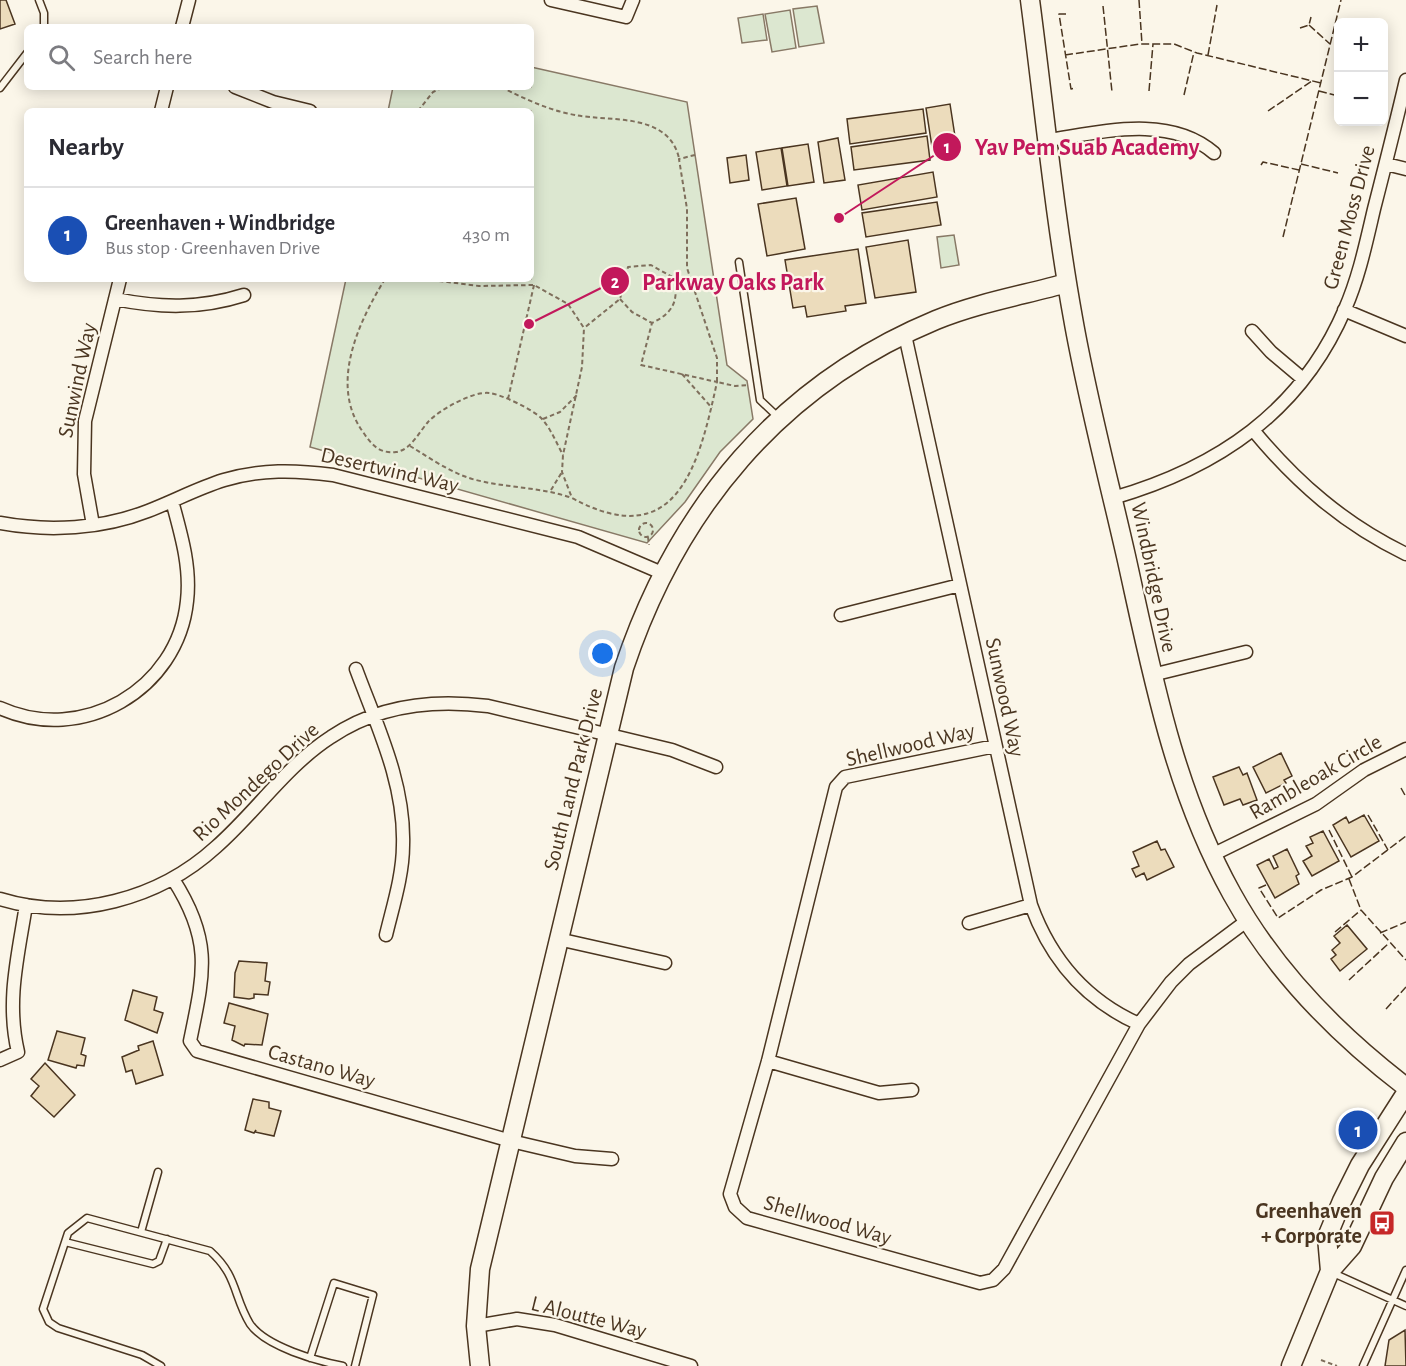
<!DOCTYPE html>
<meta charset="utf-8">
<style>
:root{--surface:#fff;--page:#f7f7f7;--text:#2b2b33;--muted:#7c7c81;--line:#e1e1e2;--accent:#b45309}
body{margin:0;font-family:"Alegreya Sans",sans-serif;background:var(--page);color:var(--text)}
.controls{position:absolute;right:18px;top:18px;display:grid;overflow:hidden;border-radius:9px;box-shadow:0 3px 15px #0003}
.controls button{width:54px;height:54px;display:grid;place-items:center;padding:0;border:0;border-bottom:2px solid var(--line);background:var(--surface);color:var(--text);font:30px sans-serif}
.you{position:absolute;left:603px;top:654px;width:21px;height:21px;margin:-15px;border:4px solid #fff;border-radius:50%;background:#1a73e8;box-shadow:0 0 0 9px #1a73e833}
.badge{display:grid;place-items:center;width:39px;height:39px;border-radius:50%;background:var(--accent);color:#fff;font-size:20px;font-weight:700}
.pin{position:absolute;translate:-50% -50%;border:3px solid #fff;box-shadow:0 2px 6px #0006}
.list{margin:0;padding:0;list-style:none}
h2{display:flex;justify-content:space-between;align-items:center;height:78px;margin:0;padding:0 24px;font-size:26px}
h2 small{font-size:20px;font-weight:400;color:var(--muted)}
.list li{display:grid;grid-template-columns:39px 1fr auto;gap:18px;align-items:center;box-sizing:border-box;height:96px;padding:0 24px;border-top:2px solid var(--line)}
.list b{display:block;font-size:22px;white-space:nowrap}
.list p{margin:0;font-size:20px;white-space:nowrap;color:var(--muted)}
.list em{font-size:20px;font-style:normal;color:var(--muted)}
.icon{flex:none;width:33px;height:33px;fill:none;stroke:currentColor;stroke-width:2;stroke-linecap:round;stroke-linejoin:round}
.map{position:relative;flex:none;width:1406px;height:1366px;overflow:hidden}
.search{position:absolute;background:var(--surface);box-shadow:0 3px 15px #0003;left:24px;top:24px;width:510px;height:66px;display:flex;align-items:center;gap:15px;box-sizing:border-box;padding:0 21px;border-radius:9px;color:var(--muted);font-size:22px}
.panel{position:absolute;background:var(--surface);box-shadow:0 3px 15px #0003;left:24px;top:108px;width:510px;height:174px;border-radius:9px}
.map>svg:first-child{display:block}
</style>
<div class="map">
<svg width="1406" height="1366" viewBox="0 0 1406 1366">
<rect width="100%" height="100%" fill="#fbf6e9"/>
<path fill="#dce7d0" stroke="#887966" stroke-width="1.5" d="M817 6 824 43 799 47 793 9Z
M790 10 796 48 772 52 765 14Z
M763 14 767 40 742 43 738 18Z
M531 67 687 102 727 365 747 381 753 419 720 452 685 502 647 543 310 447 346 279H531V111H388L393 87H531Z
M954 235 959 265 941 268 937 237Z"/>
<path fill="#ecdcbc" stroke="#4a3520" stroke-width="1.5" d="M0 0H6L15 24 0 29Z
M950 104 956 143 932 147 926 108Z
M923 109 926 133 850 144 847 119Z
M927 136 930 160 854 170 851 147Z
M838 138 845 180 824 183 818 142Z
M808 144 814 182 788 186 782 148Z
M781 148 787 186 762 190 756 152Z
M746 155 749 180 730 183 727 158Z
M933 172 937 197 862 210 858 185Z
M796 198 805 249 767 256 758 204Z
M937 202 941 225 866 237 862 213Z
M908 240 916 292 875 298 866 247Z
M858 249 866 303 845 306 846 311 807 317 805 306 793 308 785 260Z
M1281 753 1292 776 1284 780 1286 783 1266 793 1253 767Z
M1239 767 1243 775 1247 773 1257 800 1243 805 1240 799 1224 805 1213 777Z
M1364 815 1379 841 1351 857 1333 825 1346 817 1349 823Z
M1323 831 1339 861 1312 876 1303 861 1312 856 1306 846 1313 843 1310 837Z
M1157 841 1161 850 1165 849 1174 867 1147 880 1144 873 1136 877 1132 869 1139 866 1133 852Z
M1287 849 1299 874 1296 876 1299 884 1275 898 1257 865 1269 859 1274 869 1278 867 1273 856Z
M1347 925 1367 949 1340 971 1331 959 1336 955 1332 950 1340 943 1334 936Z
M239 961 267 963 265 981 270 982 268 995 254 994V998L249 999 234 997 235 973Z
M133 990 157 997 154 1010 163 1013 157 1033 125 1020Z
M229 1003 268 1014 262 1045 245 1044 244 1046 232 1040 235 1026 224 1023Z
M57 1031 85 1038 81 1054 86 1056 84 1066 77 1065 76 1068 48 1060Z
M153 1041 163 1075 136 1084 132 1070 126 1072 122 1057 139 1050 138 1046Z
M45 1063 75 1095 54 1117 31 1096 39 1086 31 1079Z
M253 1099 269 1102V1108L281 1111 274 1136 255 1132 256 1130 254 1133 245 1130Z
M1405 1330 1406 1366H1385L1389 1340Z"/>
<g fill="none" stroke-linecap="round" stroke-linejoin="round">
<defs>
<path id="lane" d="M39 0 44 13V27
M0 88 27 53
M739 262 760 400 778 417
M141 1232 158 1172
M65 1242 153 1264 159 1261 167 1239
M1333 1273 1406 1306
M310 1358 334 1283 373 1295 355 1366
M161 1366 142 1355 58 1328 49 1322 43 1309 68 1233 87 1218 210 1251C238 1276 233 1296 250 1324 266 1347 317 1361 343 1366
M1363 1366 1406 1270"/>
<path id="street" d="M551 0 626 17 633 0
M182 27 189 0
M235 87 273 102 310 111
M161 111 167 87
M1049 140C1102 132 1169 114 1214 153
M1386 164 1406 169
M115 299C160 308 200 309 244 295
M1344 310 1406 336
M1252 331 1271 352 1303 379
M905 335 1031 905C1051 960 1085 1000 1139 1024
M1253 430C1297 483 1344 524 1406 554
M1113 498C1217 468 1301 412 1345 309 1359 277 1366 243 1374 209 1385 166 1396 123 1406 80
M0 523C49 532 102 529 148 511 174 501 198 488 224 480 260 469 296 470 333 475L578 537 662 573
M93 525 84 474 85 421 120 279
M841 615 960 585
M356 669C377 726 405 783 403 845 403 875 393 906 386 935
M1152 675 1246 652
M0 708C82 745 178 690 187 601 191 567 181 534 172 501
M995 746 845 777 836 787 768 1061 730 1194 735 1207 747 1218 980 1283 993 1280 1004 1269 1139 1024 1171 982 1189 964 1248 920
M1212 855 1316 804 1364 770 1406 749
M173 879C213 941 204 973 190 1041L197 1051 511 1141 575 1156 612 1159
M0 899C75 922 159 899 216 847 256 812 286 766 331 737 378 705 433 699 488 706L672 750 716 767
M969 923 1031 905
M558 939 665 963
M0 1060 18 1052C6 1001 18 956 26 905
M768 1061 879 1093 912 1090
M476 1326 517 1319 555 1325 691 1366"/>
<path id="secondary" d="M1030 0C1044 106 1054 213 1073 318 1087 398 1108 477 1126 556 1152 673 1173 788 1232 894 1274 970 1338 1035 1406 1087
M1330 1271 1327 1237 1342 1201 1360 1165 1406 1093
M480 1366 476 1326 480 1269 624 668C677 509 779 385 936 320 977 303 1024 295 1067 283
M1291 1366 1330 1271 1352 1246 1384 1178 1406 1142"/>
</defs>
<use href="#lane" stroke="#4a3520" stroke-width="9"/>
<use href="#street" stroke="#4a3520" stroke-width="15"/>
<use href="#secondary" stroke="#4a3520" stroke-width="21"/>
<path stroke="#7f6f5c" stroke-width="2" stroke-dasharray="4.5 3" stroke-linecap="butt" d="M501 87C525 99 548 110 575 115 610 122 668 112 679 158
M418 111 433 92 444 87
M695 155 679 159 687 209V268L717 358V382L735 386 748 385
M385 279C358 323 329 385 363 432 371 444 379 454 396 452 411 450 419 432 428 422 439 410 473 391 489 393 501 394 534 410 542 419 551 429 557 444 563 455
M424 279 479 286 534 285 568 304 584 328 582 367 563 455 562 472 572 498C677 555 699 465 717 382L641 365 652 323C673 313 679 301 674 278L651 265 628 267 620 299 584 328
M620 299 632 312 652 323
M682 374 712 408
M508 399 534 285
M543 419 560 412 577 395
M410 446C430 458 452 474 476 480 508 488 541 487 572 498
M551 490 562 472
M639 530a7 7 0 1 1 14 0a7 7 0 1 1-14 0Z
M648 537 649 545
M1321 1360 1337 1366"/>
<use href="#lane" stroke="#fbf6e9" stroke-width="6"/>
<use href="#street" stroke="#fbf6e9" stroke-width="12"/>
<use href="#secondary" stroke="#fbf6e9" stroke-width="18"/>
<path stroke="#4a3520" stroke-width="1.5" stroke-dasharray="8 3" stroke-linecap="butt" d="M1139 0 1142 44
M1103 6 1112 92
M1066 14H1059L1071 89 1076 88
M1309 25 1330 44
M1300 28 1309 25 1311 17
M1065 55 1140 44H1174L1197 53 1321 83
M1208 55 1217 5
M1149 91 1153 44
M1319 91 1338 96
M1184 95 1194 52
M1268 111 1312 81
M1301 164 1338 173
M1261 165 1263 162 1299 170
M1283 237 1341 0
M1401 788 1406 797
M1368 815 1388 850
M1329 830 1352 877
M1349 879 1361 910 1406 960
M1266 885 1259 888 1278 918 1321 890 1352 877 1406 836
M1335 932 1361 910
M1380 933 1406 922
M1349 980 1389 943
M1386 1009 1406 987"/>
</g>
<defs>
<symbol id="bus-square" viewBox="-11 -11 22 22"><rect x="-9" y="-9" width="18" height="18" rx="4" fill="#c62828" stroke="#fbf6e9"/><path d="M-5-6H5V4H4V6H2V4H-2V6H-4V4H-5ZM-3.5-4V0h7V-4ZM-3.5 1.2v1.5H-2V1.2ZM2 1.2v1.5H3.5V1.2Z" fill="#fff"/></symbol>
</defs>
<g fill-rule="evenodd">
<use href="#bus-square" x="1367" y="1208" width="30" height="30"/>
</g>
<g text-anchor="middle" stroke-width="4.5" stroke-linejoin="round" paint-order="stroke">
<g font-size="22" fill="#4a3520" stroke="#fbf6e9">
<text transform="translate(1348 217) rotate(-75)" y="8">Green Moss Drive</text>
<text transform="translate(76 380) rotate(-78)" y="8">Sunwind Way</text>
<text transform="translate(390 469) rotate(13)" y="8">Desertwind Way</text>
<text transform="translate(1155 577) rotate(78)" y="8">Windbridge Drive</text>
<text transform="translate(1006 697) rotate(78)" y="8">Sunwood Way</text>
<text transform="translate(910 744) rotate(-13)" y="8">Shellwood Way</text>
<text transform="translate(1315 776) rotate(-30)" y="8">Rambleoak Circle</text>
<text transform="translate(572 779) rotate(-76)" y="8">South Land Park Drive</text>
<text transform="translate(255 781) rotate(-43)" y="8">Rio Mondego Drive</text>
<text transform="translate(322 1065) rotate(16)" y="8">Castano Way</text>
<text transform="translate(828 1219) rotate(16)" y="8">Shellwood Way</text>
<text transform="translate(589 1316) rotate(14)" y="8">L Aloutte Way</text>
</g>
<g font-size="22" font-weight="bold" fill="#4a3520" stroke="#fbf6e9" text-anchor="end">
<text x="1362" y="1218">Greenhaven<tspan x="1362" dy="25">+ Corporate</tspan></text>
</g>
</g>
<path fill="none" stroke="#c2185b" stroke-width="2" d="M839 218L947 147M529 324L615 281"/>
<g fill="#c2185b" stroke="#fbf6e9" stroke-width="2">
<circle cx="839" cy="218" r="6"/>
<circle cx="529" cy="324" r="6"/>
<circle cx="947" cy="147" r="15"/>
<circle cx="615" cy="281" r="15"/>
</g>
<g font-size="18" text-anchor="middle" font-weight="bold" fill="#fff">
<text x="947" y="153">1</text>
<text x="615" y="288">2</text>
</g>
<g font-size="24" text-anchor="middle" font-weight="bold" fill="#c2185b" stroke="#fbf6e9" stroke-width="4.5" stroke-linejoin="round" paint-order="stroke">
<text x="1087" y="155">Yav Pem Suab Academy</text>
<text x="733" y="290">Parkway Oaks Park</text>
</g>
</svg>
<div class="controls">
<button>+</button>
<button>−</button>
</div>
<div class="you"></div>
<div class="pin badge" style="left:1358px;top:1130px;background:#1a4fb4">1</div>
<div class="search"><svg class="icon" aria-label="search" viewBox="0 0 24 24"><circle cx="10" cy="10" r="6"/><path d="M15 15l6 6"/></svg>Search here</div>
<section class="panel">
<h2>Nearby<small></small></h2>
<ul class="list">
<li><span class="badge" style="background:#1a4fb4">1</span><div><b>Greenhaven + Windbridge</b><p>Bus stop · Greenhaven Drive</p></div><em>430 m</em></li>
</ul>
</section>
</div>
